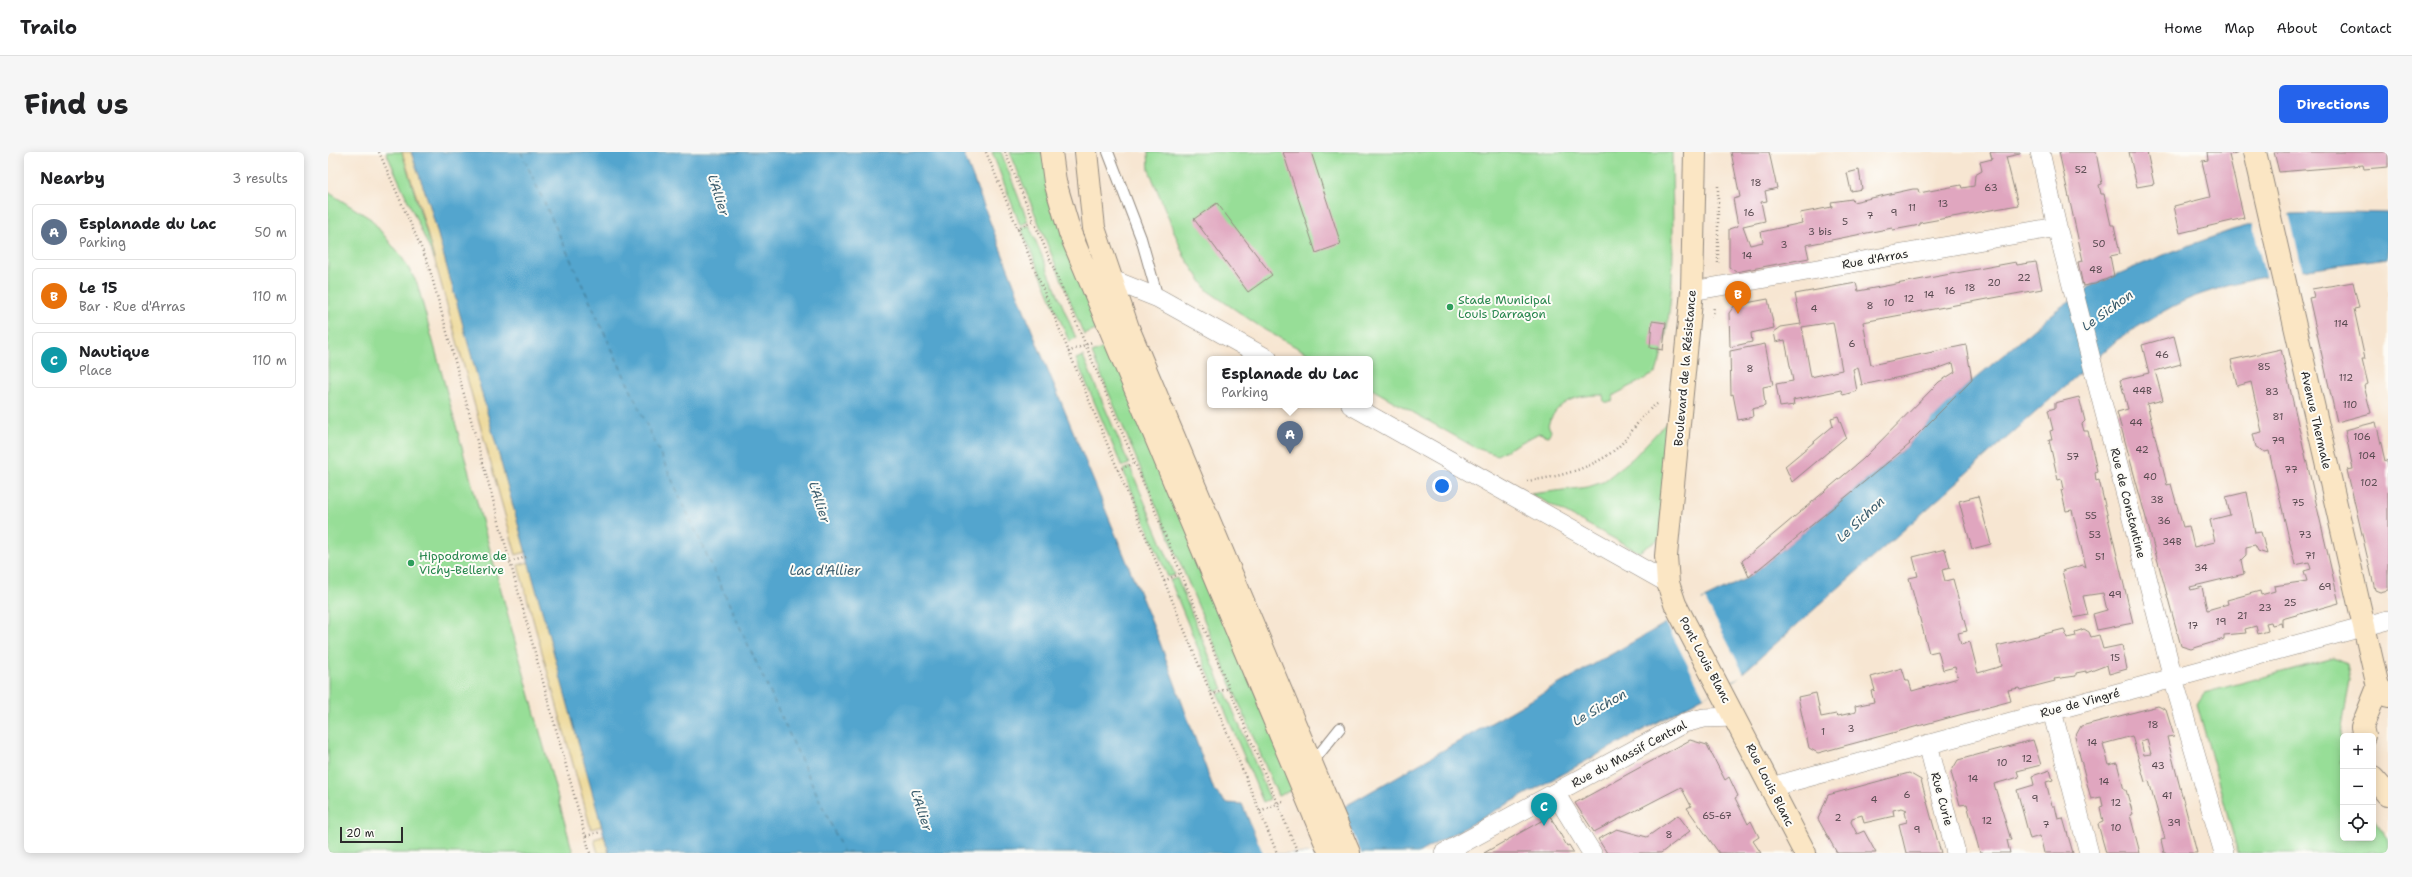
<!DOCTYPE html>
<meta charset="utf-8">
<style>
:root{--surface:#fff;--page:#f6f6f6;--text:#202124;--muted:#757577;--line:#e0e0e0;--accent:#2563eb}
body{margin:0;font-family:"Shantell Sans",sans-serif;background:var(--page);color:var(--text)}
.controls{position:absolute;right:12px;bottom:12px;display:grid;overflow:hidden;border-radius:6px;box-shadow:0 2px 10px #0003}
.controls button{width:36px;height:36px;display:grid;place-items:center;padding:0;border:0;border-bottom:1px solid var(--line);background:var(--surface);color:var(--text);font:20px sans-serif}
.scale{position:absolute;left:12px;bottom:10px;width:63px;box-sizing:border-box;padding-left:4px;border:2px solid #2b2b2b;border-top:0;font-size:11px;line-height:14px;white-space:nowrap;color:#2b2b2b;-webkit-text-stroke:3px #fdfcf7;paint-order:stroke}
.you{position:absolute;left:1114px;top:334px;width:14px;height:14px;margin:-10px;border:3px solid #fff;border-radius:50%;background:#1a73e8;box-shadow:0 0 0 6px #1a73e833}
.badge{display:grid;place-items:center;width:26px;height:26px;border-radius:50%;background:var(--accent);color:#fff;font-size:13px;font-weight:700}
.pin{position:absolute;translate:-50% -33px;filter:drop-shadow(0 1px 2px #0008)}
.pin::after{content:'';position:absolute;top:21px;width:14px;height:12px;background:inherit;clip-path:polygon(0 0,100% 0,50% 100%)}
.popup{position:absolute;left:879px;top:204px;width:166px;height:52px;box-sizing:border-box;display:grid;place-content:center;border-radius:6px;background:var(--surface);filter:drop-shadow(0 1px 3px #0005);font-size:13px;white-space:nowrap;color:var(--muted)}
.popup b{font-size:15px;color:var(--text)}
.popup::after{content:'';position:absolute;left:50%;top:100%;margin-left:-8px;border:8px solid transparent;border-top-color:var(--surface)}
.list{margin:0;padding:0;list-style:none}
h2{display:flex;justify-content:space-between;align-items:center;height:52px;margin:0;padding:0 16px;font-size:17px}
h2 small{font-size:13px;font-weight:400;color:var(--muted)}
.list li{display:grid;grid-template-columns:26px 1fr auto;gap:12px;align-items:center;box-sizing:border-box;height:56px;margin:0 8px 8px;padding:0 8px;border:1px solid var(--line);border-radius:6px}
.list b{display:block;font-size:15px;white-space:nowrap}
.list p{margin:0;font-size:13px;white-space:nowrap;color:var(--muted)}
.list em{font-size:13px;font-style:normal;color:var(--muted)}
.icon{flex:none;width:22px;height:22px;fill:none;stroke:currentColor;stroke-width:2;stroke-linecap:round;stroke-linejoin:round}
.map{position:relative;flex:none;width:2060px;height:701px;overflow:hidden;border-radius:6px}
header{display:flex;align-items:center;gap:24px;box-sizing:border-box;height:56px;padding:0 20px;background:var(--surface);border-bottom:1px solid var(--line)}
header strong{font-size:19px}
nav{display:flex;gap:22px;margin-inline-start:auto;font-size:14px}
.intro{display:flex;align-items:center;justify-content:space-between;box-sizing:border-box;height:96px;padding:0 24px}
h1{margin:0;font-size:28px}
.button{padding:10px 18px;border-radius:6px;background:var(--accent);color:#fff;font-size:14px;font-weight:700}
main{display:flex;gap:24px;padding:0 24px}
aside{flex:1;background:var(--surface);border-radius:6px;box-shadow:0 2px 10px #0003}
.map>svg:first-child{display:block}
</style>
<header>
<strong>Trailo</strong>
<nav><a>Home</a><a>Map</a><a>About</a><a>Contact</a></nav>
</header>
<div class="intro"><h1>Find us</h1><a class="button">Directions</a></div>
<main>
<aside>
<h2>Nearby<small>3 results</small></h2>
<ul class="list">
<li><span class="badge" style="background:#5c6f8a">A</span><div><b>Esplanade du Lac</b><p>Parking</p></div><em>50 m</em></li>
<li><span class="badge" style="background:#e8710a">B</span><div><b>Le 15</b><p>Bar · Rue d'Arras</p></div><em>110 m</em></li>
<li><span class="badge" style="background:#0f9aa8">C</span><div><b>Nautique</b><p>Place</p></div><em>110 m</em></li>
</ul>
</aside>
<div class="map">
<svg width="2060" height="701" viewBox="0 0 2060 701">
<rect width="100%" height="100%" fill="#fdfcf7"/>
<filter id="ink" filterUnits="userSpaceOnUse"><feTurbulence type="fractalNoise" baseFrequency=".025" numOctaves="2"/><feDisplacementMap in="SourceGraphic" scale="8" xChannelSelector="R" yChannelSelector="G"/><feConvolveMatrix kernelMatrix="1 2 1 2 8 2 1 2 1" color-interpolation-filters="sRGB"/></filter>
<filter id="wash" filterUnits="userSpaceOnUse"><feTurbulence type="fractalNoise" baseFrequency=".012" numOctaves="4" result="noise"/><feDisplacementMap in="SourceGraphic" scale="16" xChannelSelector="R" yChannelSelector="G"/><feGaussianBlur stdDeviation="0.9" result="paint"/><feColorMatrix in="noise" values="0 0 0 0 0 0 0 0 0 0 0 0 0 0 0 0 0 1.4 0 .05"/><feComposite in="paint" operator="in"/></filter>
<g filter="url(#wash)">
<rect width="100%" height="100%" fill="#f7e6d2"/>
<path fill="#97de97" stroke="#618461" d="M58 0H74L107 109Z
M664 0H673L700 70 692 73Z
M682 0H714L775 175 756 183Z
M820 0H1344C1344 72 1351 152 1328 221L1286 243 1284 250H1276L1275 243C1250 243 1230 247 1220 273L1223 279 1220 284 1211 281 1169 303 1148 296 1042 236V207H990L937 178 880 139 856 104 821 18Z
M0 40 43 67 75 107 89 131 245 701H0Z
M701 73 748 186 741 189 693 76Z
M783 193 969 636 950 644 764 201Z
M755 204 801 312 794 315 748 207Z
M1342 267 1333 386 1311 400 1203 342 1260 335 1275 330 1305 306Z
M802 315 847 423 840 425 795 318Z
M849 426 895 537 888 540 842 428Z
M2006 506 2019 512 2022 527 2013 582 2015 686H2045V666L2060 686V701H1910L1869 552 1876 541Z
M897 539 942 647 935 650 890 542Z"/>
<path fill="#eeda9e" stroke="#8c8264" d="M74 0H83L102 54 198 400 188 403 92 55Z
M201 410 274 674 263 677 190 413Z
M276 684 281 701H270L266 687Z"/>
<path fill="#52a5ce" stroke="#3e687c" d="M83 0H635L708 189 831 488 886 638 898 651 914 652 930 690 1014 656 1375 450 1374 448 1421 425 1582 292 1581 291 1629 242 1727 159 1766 132 1843 100 1904 78 1964 62 2019 60 2060 61V106C1994 115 1925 122 1863 146 1836 157 1813 173 1789 188L1408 527 1090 701H281L102 54Z"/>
<path fill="#f7e6d2" d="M1961 61 1975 120 1938 128 1924 70Z
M1377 447 1416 522 1376 545 1337 469Z
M1013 654 1033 701H935L922 671 924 670 931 688Z"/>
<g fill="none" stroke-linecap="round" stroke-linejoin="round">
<path stroke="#3b5c6c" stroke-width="1" stroke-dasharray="5 4" stroke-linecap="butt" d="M193 0 516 701"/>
</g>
<g id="blocks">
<path fill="#e0a6bf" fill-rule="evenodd" d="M955 0H983L1013 92 988 101Z
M1403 0H1441L1449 36 1437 39 1439 49 1433 50 1437 69 1415 74 1422 93 1435 90 1433 80 1474 71 1472 61 1504 55 1503 50 1524 47 1525 50 1585 37H1590L1591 41 1633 33 1634 36 1646 34 1647 23 1654 19 1652 10 1664 7 1662 0H1692V2L1678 5 1690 53 1597 70 1592 71V73L1565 78 1564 76 1478 93 1481 106 1408 120 1401 115V77L1410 74 1405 47 1412 45Z
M1731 0H1768L1774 32 1771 33 1773 42H1776L1783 73H1786L1792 102 1782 104 1786 124 1767 132 1755 134 1750 110 1755 109Z
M1801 0H1819L1826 32 1809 35Z
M1879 0H1911L1901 3 1916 66 1852 81 1846 54 1882 45 1874 9 1880 8Z
M1946 0H2060V15L2036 17 2035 13 1951 20Z
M1531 18 1534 37 1523 39 1519 21Z
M889 51 944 123 920 140 866 67Z
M1688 110 1689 113 1708 110 1714 137 1535 170 1543 213 1638 193 1644 228 1581 291 1582 292 1421 425 1414 409 1535 307 1611 230 1627 220 1625 211 1606 218 1534 233 1530 215 1525 217 1529 239 1515 243 1513 238 1465 248 1466 253 1452 255 1448 232 1465 229 1457 188 1448 190 1446 180 1453 175 1473 172 1467 142 1528 131 1530 139ZM1505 170 1514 218 1483 225 1474 175Z
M2025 130 2031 156 2026 157 2037 207H2034L2040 232 2036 234 2043 261 2009 270 1981 146 1986 145 1984 137Z
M1440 147 1446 176 1423 181 1424 190 1402 195 1401 161 1407 153Z
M1324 169 1338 171 1335 198 1322 196Z
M1846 184 1853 212 1827 219 1835 248 1819 252 1839 333 1843 332 1855 375 1861 374 1866 395 1887 390 1882 368 1902 363 1898 345 1919 340 1927 381 1933 380 1939 402 1930 399 1927 393 1918 395V403L1913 408 1916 422 1862 435 1863 438 1874 435 1879 458 1900 452 1899 448 1932 439 1933 443 1947 439 1946 434 1979 429 1976 419 1983 417 1981 410 1967 413 1941 299 1937 300 1928 295 1925 282 1934 280 1923 230 1909 234 1903 208 1953 197 2011 451 1954 467V475L1953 471 1944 473 1943 470 1938 471 1940 479 1930 482 1928 474 1917 477 1918 481 1896 483V487L1863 497 1853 494 1789 260 1800 257 1792 228 1821 221 1814 193Z
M1437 192 1445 233 1435 235 1437 254 1424 257 1425 265 1410 268 1405 242 1403 243 1402 199Z
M1751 245 1757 269 1754 272 1756 279H1760L1769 319 1767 320 1768 329 1771 328 1805 471 1769 478 1765 462 1779 458 1775 441 1755 444 1760 463 1746 466 1734 419 1755 413 1758 415 1744 358 1738 359 1733 338 1736 337 1734 327 1730 328 1721 288H1724L1722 279 1725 278 1720 258 1727 256V251Z
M1510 264 1518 285 1464 330 1457 314 1505 274 1503 266Z
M2048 270 2057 309 2059 308 2060 313V438L2052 440 2047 438 2019 318 2025 317 2017 278Z
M1650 344 1663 392 1644 397 1631 349Z
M1617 397 1622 416 1614 418 1617 429 1625 427 1639 479 1630 481 1633 493 1642 490 1650 521 1674 514 1669 494 1736 477 1739 486 1748 484 1747 480 1756 477 1761 480 1763 485 1771 483 1775 497 1794 493 1799 517 1781 522 1779 513 1758 521V519L1748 521V524L1726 527 1727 529 1692 538 1691 536 1680 538 1683 549 1490 601 1481 596 1470 545 1488 541 1493 565 1508 562 1510 564 1528 560 1527 554 1546 550 1543 539 1547 538 1543 525 1574 516 1578 529H1581L1584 539 1630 526 1627 515 1615 518 1610 499 1601 501 1581 426 1590 424 1585 405Z
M1830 554 1838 558 1846 584 1839 585 1869 701H1836L1833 688 1837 687 1821 629 1817 630 1804 584 1775 592 1781 613 1789 611 1796 638H1798L1805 662 1802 663 1812 701H1778L1770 672 1775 670 1772 655 1775 654 1773 645 1763 647 1747 585 1753 574ZM1819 587 1823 602 1816 603 1813 589Z
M1362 588 1379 593 1397 628 1401 625 1410 644 1407 646 1420 672 1423 669 1431 685 1425 689 1433 701H1391L1359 656 1363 654 1353 635 1266 680 1247 651Z
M1705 588 1713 613 1689 619 1691 625 1666 632 1683 688H1679L1682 701H1652L1639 652 1632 653 1623 620 1630 608Z
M1722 618 1725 628 1718 630 1724 654H1727L1730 667 1735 666 1745 701H1716L1712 684 1702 687 1689 638 1706 633 1704 624Z
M1581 621 1593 628 1613 701H1578L1571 672 1579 670 1577 659 1579 658 1574 656 1565 658 1566 664 1536 671 1534 663 1524 666 1523 670 1529 682 1536 679 1548 701H1509L1490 667 1500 643Z
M1350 663 1362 679 1333 701H1279L1270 687 1289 677 1319 685Z
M1222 664 1239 694 1241 693 1246 701H1156Z"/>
</g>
</g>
<g filter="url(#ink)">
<use href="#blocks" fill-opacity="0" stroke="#91887e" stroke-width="1"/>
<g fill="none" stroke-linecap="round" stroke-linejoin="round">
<defs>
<path id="lane" d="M780 0 813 86 830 146
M984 611 1012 576"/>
<path id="street" d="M1712 0 1729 75 1845 526 1896 701
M784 131 790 130 830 146 940 207
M1364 139 1729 75
M1023 253 1340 431
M1724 559 1761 701
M1600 592 1628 701
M1443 635 2060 468
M1227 641 1264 701
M1116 701 1356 571 1376 566 1407 565"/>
<path id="secondary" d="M723 0 727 30 742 81 1002 701
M758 0 766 76 800 176 1021 701
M1367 0 1364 139 1338 404 1340 431 1347 452 1477 701
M1927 0 2050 535 2060 544
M2036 584 2034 575 2050 535
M2045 626 2060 643"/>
</defs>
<use href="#lane" stroke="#91887e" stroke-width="12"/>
<use href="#street" stroke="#91887e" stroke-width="20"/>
<use href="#secondary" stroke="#91887e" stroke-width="24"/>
<path stroke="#91887e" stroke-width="2.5" stroke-dasharray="1 3" stroke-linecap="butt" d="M51 0 100 111 262 701
M658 0 949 701
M677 0 970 701
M1390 34V113
M689 77 705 69
M1385 165 1386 154
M740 200 764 190
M790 318 807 311
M1199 329C1232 325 1273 315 1296 289 1307 276 1316 259 1331 251
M182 410 198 405
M836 429 853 421
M883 543 901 536
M932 659 957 648
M258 684 273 680"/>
<use href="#lane" stroke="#fff" stroke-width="10"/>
<use href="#street" stroke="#fff" stroke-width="19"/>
<use href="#secondary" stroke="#fbe6c4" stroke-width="22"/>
</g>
</g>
<g fill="#2e9e5b" stroke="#fdfcf7" stroke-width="1.5">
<circle cx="1122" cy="155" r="4"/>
<circle cx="83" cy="411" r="4"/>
</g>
<g text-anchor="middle" stroke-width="4" stroke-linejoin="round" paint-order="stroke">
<g font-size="10" fill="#584a50">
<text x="1753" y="21">52</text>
<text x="1428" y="34">18</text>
<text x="1663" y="39">63</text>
<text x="1615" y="55">13</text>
<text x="1584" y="59">11</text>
<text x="1421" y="64">16</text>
<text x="1566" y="64">9</text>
<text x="1542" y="67">7</text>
<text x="1517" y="73">5</text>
<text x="1492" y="83">3 bis</text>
<text x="1771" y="95">50</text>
<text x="1456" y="96">3</text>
<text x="1419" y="107">14</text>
<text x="1768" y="121">48</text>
<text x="1696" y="129">22</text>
<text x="1666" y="134">20</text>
<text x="1642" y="139">18</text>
<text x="1622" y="142">16</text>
<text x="1601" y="146">14</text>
<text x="1581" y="150">12</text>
<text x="1561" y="154">10</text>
<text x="1542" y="157">8</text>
<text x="1486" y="160">4</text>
<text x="2013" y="175">114</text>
<text x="1524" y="195">6</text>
<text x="1834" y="206">46</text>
<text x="1936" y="218">85</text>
<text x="1422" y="220">8</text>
<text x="2018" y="229">112</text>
<text x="1814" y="242">44B</text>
<text x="1944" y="243">83</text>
<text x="2022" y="256">110</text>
<text x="1950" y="268">81</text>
<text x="1808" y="274">44</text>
<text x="2034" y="288">106</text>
<text x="1950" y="292">79</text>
<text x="1814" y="301">42</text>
<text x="2039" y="307">104</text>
<text x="1745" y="308">57</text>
<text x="1963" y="321">77</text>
<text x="1822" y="328">40</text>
<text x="2041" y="334">102</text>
<text x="1829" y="351">38</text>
<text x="1970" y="354">75</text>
<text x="1763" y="367">55</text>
<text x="1836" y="372">36</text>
<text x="1767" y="386">53</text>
<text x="1977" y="386">73</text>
<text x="1844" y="393">34B</text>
<text x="1982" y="407">71</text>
<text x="1772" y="408">51</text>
<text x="1873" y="419">34</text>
<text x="1997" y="438">69</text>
<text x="1787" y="446">49</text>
<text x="1962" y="454">25</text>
<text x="1937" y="459">23</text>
<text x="1914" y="467">21</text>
<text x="1893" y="473">19</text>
<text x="1865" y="477">17</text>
<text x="1787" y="509">15</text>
<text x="1825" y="576">18</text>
<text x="1523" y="580">3</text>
<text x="1495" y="583">1</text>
<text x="1764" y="594">14</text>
<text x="1699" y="610">12</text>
<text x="1674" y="614">10</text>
<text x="1830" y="617">43</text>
<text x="1645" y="630">14</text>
<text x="1776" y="633">14</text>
<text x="1579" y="646">6</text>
<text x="1839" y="647">41</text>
<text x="1707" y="650">9</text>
<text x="1546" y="651">4</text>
<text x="1788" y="654">12</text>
<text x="1389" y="667">65-67</text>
<text x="1510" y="669">2</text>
<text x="1659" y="672">12</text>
<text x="1846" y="674">39</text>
<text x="1718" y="676">7</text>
<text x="1788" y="679">10</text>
<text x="1589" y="681">9</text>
<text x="1341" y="686">8</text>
</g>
<g font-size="12" fill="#2b2b2b" stroke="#fdfcf7">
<text transform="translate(1547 107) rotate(-10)" y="4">Rue d'Arras</text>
<text transform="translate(1357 216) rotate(-85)" y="4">Boulevard de la Résistance</text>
<text transform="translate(1988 268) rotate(77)" y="4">Avenue Thermale</text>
<text transform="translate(1800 351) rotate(76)" y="4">Rue de Constantine</text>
<text transform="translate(1377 508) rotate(62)" y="4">Pont Louis Blanc</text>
<text transform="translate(1752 551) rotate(-15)" y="4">Rue de Vingré</text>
<text transform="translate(1301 602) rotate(-28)" y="4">Rue du Massif Central</text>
<text transform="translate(1442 633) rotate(63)" y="4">Rue Louis Blanc</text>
<text transform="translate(1614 647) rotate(75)" y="4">Rue Curie</text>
</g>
<g font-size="12" fill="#27864d" stroke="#fdfcf7" text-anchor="start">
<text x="1130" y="152">Stade Municipal<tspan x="1130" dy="14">Louis Darragon</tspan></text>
<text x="91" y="408">Hippodrome de<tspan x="91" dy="14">Vichy-Bellerive</tspan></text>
</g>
<g font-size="13" font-style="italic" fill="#3b5c6c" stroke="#fdfcf7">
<text transform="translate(391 43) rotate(72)" y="5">L'Allier</text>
<text transform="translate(1779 158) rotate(-36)" y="5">Le Sichon</text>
<text transform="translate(492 350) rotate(72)" y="5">L'Allier</text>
<text transform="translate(1532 367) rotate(-43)" y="5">Le Sichon</text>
<text x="497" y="423">Lac d'Allier</text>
<text transform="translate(1271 555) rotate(-30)" y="5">Le Sichon</text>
<text transform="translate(594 658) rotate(72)" y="5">L'Allier</text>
</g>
</g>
</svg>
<div class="controls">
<button>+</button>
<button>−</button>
<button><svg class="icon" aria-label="locate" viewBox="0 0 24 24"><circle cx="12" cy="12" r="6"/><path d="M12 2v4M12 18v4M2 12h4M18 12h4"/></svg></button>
</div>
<div class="scale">20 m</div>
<div class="you"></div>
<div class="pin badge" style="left:962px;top:302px;background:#5c6f8a">A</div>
<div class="popup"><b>Esplanade du Lac</b>Parking</div>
<div class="pin badge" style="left:1410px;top:162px;background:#e8710a">B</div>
<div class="pin badge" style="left:1216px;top:674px;background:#0f9aa8">C</div>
</div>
</main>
